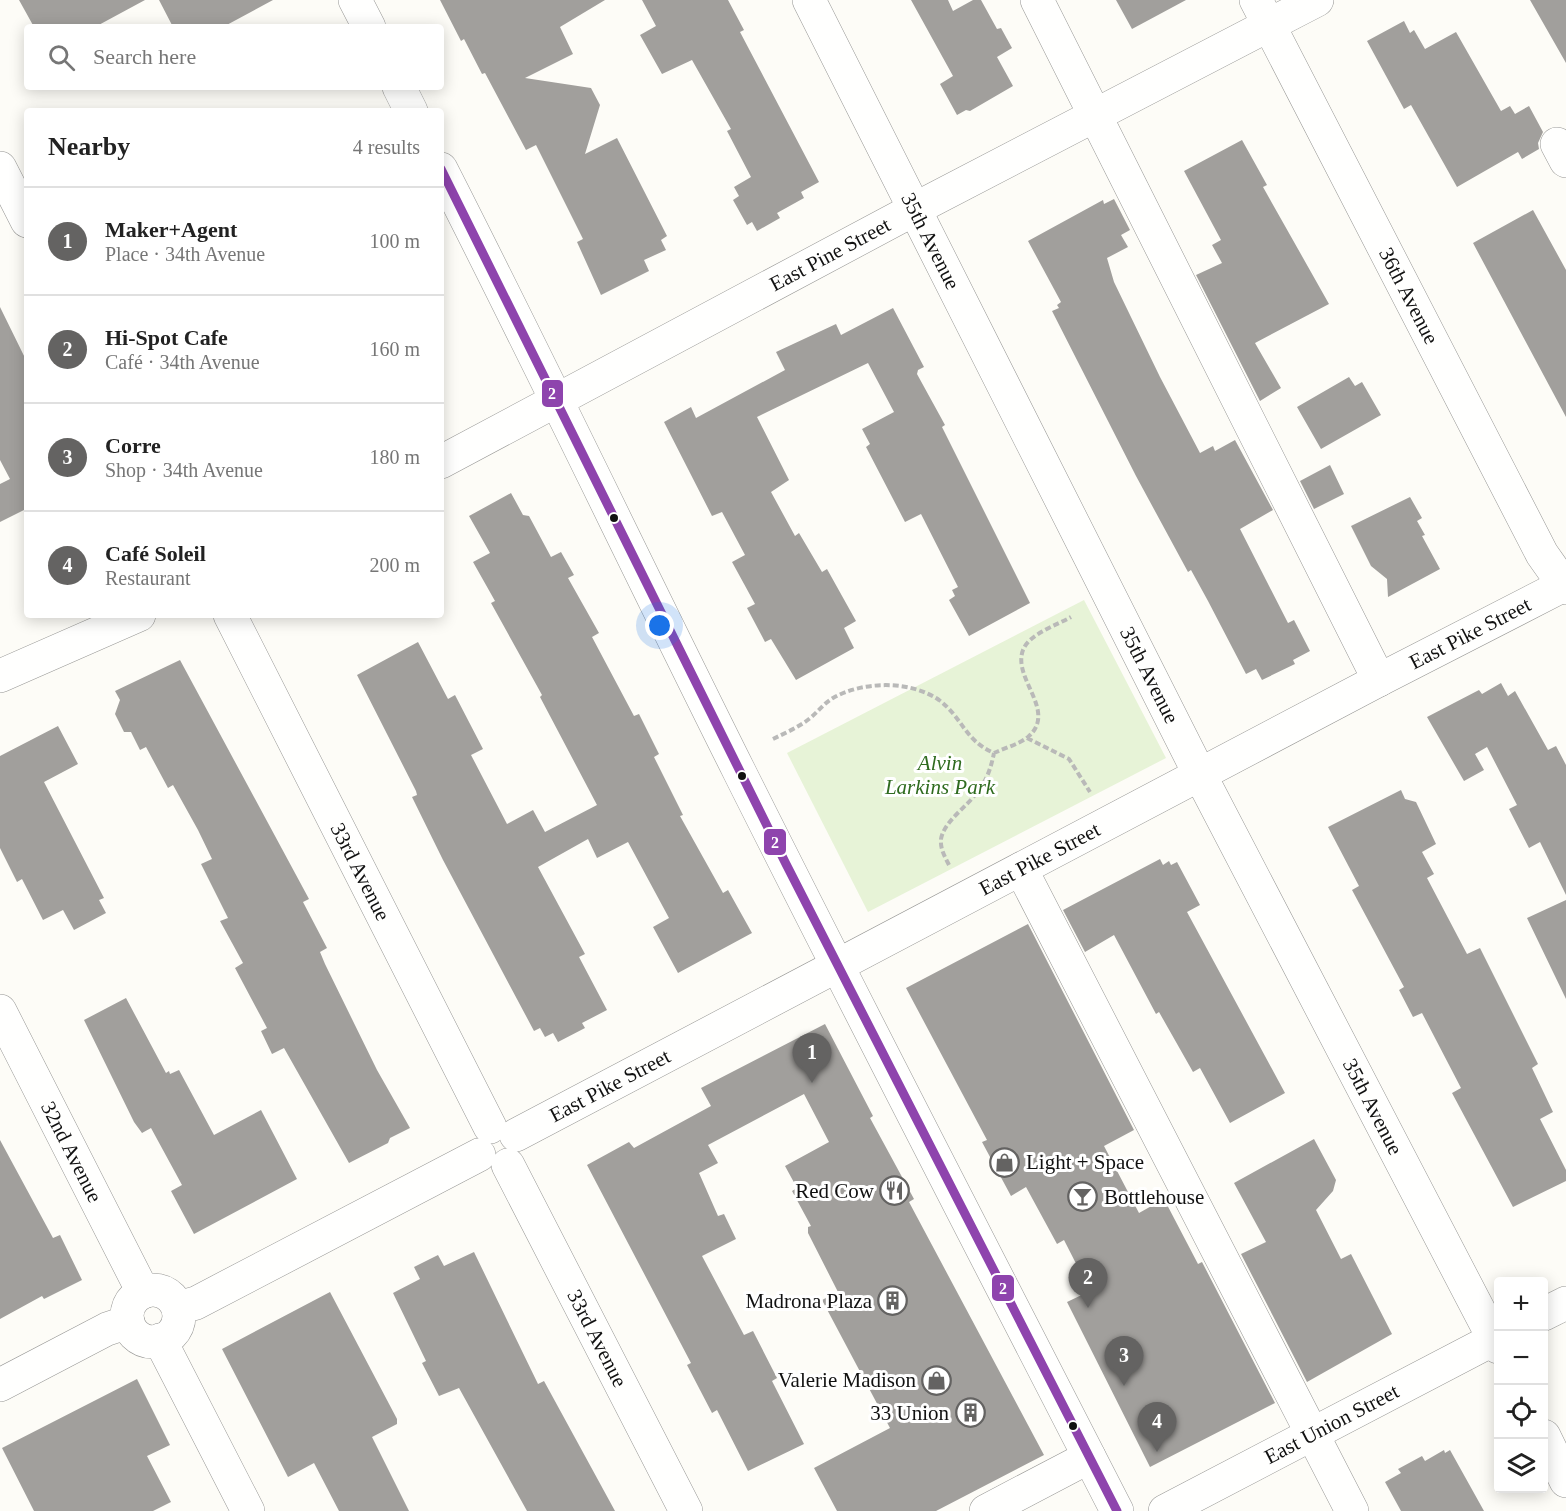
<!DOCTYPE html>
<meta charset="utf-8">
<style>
:root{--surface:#fff;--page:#f6f6f6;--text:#222;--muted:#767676;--line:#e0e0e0;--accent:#646362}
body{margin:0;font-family:Georgia,serif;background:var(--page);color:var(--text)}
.controls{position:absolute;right:18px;bottom:18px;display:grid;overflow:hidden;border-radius:6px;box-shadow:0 3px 15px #0003}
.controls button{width:54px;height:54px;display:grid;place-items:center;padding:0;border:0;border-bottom:2px solid var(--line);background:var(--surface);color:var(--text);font:30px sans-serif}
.you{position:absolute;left:660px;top:626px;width:21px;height:21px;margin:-15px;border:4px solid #fff;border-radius:50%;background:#1a73e8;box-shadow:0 0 0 9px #1a73e833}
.badge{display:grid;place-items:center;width:39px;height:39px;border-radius:50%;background:var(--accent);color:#fff;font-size:20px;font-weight:700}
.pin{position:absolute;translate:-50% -50px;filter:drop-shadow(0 2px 3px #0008)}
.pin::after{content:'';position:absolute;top:32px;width:21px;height:18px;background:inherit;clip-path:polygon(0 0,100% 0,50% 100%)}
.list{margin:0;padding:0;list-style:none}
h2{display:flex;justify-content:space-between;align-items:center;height:78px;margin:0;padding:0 24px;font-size:26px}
h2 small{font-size:20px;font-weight:400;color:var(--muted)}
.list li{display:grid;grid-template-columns:39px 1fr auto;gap:18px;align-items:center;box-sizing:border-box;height:108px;padding:0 24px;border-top:2px solid var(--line)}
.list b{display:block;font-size:22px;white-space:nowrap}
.list p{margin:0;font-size:20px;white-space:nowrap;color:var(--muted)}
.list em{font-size:20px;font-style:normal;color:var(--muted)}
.icon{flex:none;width:33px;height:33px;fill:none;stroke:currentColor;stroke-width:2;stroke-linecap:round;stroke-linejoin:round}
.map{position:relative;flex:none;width:1566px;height:1511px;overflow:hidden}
.search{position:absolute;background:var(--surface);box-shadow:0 3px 15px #0003;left:24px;top:24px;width:420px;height:66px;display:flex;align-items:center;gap:15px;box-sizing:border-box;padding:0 21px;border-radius:6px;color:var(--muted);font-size:22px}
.panel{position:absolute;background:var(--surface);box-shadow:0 3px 15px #0003;left:24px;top:108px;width:420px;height:510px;border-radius:6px}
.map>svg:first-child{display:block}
</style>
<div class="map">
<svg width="1566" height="1511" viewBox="0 0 1566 1511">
<rect width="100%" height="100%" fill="#fdfcf7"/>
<path fill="#e7f3d7" d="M1084 600 1166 758 868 912 787 753Z"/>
<path fill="#a19f9c" d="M19 0H145L95 27H34Z
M159 0H273L223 27H173Z
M440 0H605L560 27 573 54 525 78 591 88 600 105 585 154 617 138 667 236 661 240 666 250 644 260 649 271 601 295 577 242 583 239 536 145 526 150 485 73 482 74 464 39 461 41Z
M642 0H728L744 30 740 32 819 182 801 192 804 198 777 213 780 218 757 231 752 222 747 225 733 200 739 196 734 187 751 177 727 131 731 129 692 60 662 74 640 35 656 26Z
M911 0H948L953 11 973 0H981L997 29 1001 28 1012 48 997 57 1013 86 970 111 966 110 957 115 940 84 953 76Z
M1116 0H1186L1132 29Z
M1530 0H1566V63Z
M1404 21 1410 33 1414 30 1425 49 1456 32 1501 111 1510 106 1515 114 1529 106 1543 132 1538 143 1539 149 1522 159 1518 152 1457 187 1411 105 1404 109 1367 41Z
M1242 140 1267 185 1263 187 1329 304 1255 343 1281 388 1260 401 1196 275 1222 263 1212 245 1221 240 1184 171Z
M1114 199 1130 230 1121 235 1128 247 1107 258 1114 282 1160 377 1200 453 1213 446 1215 451 1235 440 1273 510 1240 529 1288 623 1294 620 1310 651 1293 660 1295 664 1262 680 1256 669 1246 674 1208 601 1191 570 1188 572 1136 476 1052 311 1059 308 1057 305 1061 302 1028 241 1103 200 1104 204Z
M1533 210 1566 270V417L1473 243Z
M0 307 27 362V511L26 509 0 522V484L10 479 0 460Z
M893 308 924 367 918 370 917 374 945 425 942 427 1030 603 969 636 949 600 955 596 952 590 958 587 921 514 905 522 866 447 870 444 862 429 894 412 868 363 757 417 789 480 771 492 795 536 799 533 822 572 827 569 856 621 844 628 854 648 796 680 771 639 765 642 747 608 755 604 732 562 745 555 722 512 712 516 664 422 691 407 696 418 785 370 776 352 836 324 841 335Z
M1349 377 1355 386 1362 382 1381 415 1321 449 1297 407Z
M1330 465 1344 494 1314 509 1300 481Z
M511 493 523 515 529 516 551 557 561 552 574 575 568 578 599 633 592 637 634 716 639 714 659 754 654 757 683 815 680 816 723 893 728 890 752 933 678 973 653 927 669 918 628 842 597 858 588 839 538 867 585 954 579 957 607 1010 582 1023 585 1028 558 1042 553 1033 545 1037 540 1028 534 1031 443 860 412 797 417 795 416 791 357 675 418 642 448 699 455 695 483 749 471 755 507 824 533 810 545 832 597 805 540 697 542 695 491 603 495 601 473 562 490 553 469 516Z
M1410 497 1422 518 1417 521 1425 535 1422 536 1440 569 1388 597 1387 579 1371 566 1351 526Z
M180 660 309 899 303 902 327 948 320 952 325 964 377 1070 410 1128 390 1138 388 1143 349 1163 284 1048 272 1054 261 1031 267 1028 235 968 243 963 220 921 228 918 201 864 212 859 198 830 173 785 168 788 146 747 140 750 131 732H124L115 714 120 700 115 691Z
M1501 683 1508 696 1515 691 1548 750 1556 746 1566 765V895L1540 842 1529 848 1509 809 1517 805 1487 747 1475 754 1484 770 1464 781 1427 717 1479 690 1482 694Z
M58 726 78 764 44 782 104 898 99 900 106 913 74 930 63 910 43 920 22 879 17 882 0 848V756Z
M1401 790 1405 799 1416 802 1436 844 1422 852 1434 874 1427 878 1467 954 1480 948 1538 1064 1532 1068 1553 1112 1540 1119 1566 1170V1181L1513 1207 1452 1093 1461 1088 1422 1013 1413 1017 1399 990 1404 987 1352 890 1359 886 1328 827Z
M1160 859 1163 865 1169 861 1171 865 1177 862 1200 905 1187 912 1285 1093 1230 1123 1200 1068 1193 1072 1159 1012 1156 1014 1114 935 1085 952 1063 910Z
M1566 900V999L1527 918Z
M1028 924 1134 1130 1104 1146 1139 1213 1164 1199 1198 1264 1202 1262 1275 1403 1150 1467 1067 1302 1090 1291 1064 1240 1057 1244 1026 1187 1011 1196 982 1142 987 1140 906 988Z
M126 998 166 1073 169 1071 170 1074 179 1070 214 1135 261 1110 297 1179 194 1234 171 1191 182 1185 151 1128 142 1133 134 1122 84 1020Z
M825 1024 873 1116 870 1118 914 1199 909 1202 1044 1455 936 1511H837L814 1468 890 1428 822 1300 838 1292 808 1233V1227L811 1226 792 1191 797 1188 785 1166 829 1142 804 1094 708 1145 718 1163 699 1173 718 1216 724 1214 736 1239 702 1256 744 1335 753 1331 777 1378 772 1381 804 1444 748 1471 717 1410 712 1413 687 1365 691 1363 587 1165 629 1142 634 1148 711 1106 701 1088Z
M1314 1139 1336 1180 1333 1191 1316 1210 1341 1259 1351 1254 1392 1334 1307 1382 1241 1254 1266 1242 1234 1183Z
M0 1140 53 1238 60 1235 82 1280 44 1299 42 1296 0 1319Z
M474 1252 538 1384 544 1381 615 1511H527L459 1388 439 1396 422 1363 426 1361 393 1293 420 1279 414 1267 438 1255 444 1266Z
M330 1292 397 1419V1424L372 1437 409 1511H339L314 1463 288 1477 222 1349Z
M137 1379 170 1445 147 1456 171 1502 153 1511H34L2 1448Z
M1444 1450 1445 1453 1450 1450 1484 1511H1401L1385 1482 1401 1473 1398 1469 1422 1456 1425 1461Z"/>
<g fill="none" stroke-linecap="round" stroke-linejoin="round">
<defs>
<g id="minor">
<path d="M355 0 369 27"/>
<path id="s1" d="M809 0 1200 775 1498 1347"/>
<path d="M1037 0 1379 680"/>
<path id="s2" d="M1256 0 1542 554 1566 588"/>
<path d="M399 87 411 111"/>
<path d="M1557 144 1566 161"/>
<path d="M0 168 27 221"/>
<path d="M441 169C543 369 639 571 739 771 863 1019 991 1265 1117 1511"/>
<path id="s3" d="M441 462 913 210 1317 0"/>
<path id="s4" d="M230 615 490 1127"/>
<path d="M0 676 139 615"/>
<path d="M1021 869 1352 1511"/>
<path id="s5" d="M0 1011 143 1292"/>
<path id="s6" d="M516 1135 1379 680 1566 584"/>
<path id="s7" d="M508 1165 686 1511"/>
<circle cx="153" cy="1316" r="26"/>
<path d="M178 1308 196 1303 479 1155"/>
<path d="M1544 1314 1566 1303"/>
<path d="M160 1340 248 1511"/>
<path d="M0 1385 107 1329 128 1322"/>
<path d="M1544 1436 1566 1481"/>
<path d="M986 1511 1089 1457"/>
<path id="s8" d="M1165 1511 1498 1337"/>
</g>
</defs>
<use href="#minor" stroke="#979795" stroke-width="34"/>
<path stroke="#b9b9b8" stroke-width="4" stroke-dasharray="6 3" stroke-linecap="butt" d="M1027 738 1069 759 1090 792
M773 739C785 733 799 727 809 719 818 712 824 703 833 698 863 681 910 680 939 700 963 718 964 740 994 753 1005 748 1019 744 1028 737 1058 711 1012 679 1023 650 1029 634 1057 625 1071 617
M949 865C945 857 940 849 941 839 944 822 965 808 975 795 986 783 991 768 994 753"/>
<use href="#minor" stroke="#fffffe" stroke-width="33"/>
<defs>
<path id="bus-1" d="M441 169 786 864 1117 1511"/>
</defs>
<use href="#bus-1" stroke="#fff" stroke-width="14"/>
<use href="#bus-1" stroke="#8e44ad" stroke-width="9"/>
</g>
<defs>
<symbol id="shop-ring" viewBox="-11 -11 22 22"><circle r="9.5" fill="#fff" stroke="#646362" stroke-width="1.5"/><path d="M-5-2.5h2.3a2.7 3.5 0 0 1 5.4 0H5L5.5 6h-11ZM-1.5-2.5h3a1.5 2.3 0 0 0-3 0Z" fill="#646362"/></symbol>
<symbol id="restaurant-ring" viewBox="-11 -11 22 22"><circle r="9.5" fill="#fff" stroke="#646362" stroke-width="1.5"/><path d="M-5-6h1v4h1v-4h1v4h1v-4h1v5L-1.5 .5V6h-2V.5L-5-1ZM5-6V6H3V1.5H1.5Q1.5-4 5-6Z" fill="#646362"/></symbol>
<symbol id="bar-ring" viewBox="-11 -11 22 22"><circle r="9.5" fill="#fff" stroke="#646362" stroke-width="1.5"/><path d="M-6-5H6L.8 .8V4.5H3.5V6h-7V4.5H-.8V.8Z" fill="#646362"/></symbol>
<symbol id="building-ring" viewBox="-11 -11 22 22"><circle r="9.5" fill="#fff" stroke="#646362" stroke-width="1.5"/><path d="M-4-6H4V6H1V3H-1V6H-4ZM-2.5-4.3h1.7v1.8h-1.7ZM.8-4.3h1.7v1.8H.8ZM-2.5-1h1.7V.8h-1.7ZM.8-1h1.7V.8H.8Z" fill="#646362"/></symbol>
</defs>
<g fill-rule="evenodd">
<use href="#shop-ring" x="988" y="1146" width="33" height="33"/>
<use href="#restaurant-ring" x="878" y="1174" width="33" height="33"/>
<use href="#bar-ring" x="1066" y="1180" width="33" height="33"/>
<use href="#building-ring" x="876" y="1284" width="33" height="33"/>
<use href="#shop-ring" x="920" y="1364" width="33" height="33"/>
<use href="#building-ring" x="954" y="1396" width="33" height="33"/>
</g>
<g fill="#111" stroke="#fff" stroke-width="2">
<circle cx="614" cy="518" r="5"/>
<circle cx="742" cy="776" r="5"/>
<circle cx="1073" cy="1426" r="5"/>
</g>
<g text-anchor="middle" stroke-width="6" stroke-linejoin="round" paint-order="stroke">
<g font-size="21" fill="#111" stroke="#fff">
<text dy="7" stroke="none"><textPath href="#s1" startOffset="270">35th Avenue</textPath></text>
<text dy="7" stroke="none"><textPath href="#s3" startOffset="441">East Pine Street</textPath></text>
<text dy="7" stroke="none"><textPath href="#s2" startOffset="333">36th Avenue</textPath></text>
<text dy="7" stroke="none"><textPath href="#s6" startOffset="1078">East Pike Street</textPath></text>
<text dy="7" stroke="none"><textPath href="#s1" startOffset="756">35th Avenue</textPath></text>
<text dy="7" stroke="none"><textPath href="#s6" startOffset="592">East Pike Street</textPath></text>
<text dy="7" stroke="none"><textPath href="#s4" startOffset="288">33rd Avenue</textPath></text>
<text dy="7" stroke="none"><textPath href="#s6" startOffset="106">East Pike Street</textPath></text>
<text dy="7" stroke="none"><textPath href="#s1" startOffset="1242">35th Avenue</textPath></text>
<text dy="7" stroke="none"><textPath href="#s5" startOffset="158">32nd Avenue</textPath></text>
<text dy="7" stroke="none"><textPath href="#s7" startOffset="195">33rd Avenue</textPath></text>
<text dy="7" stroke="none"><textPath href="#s8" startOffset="188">East Union Street</textPath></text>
</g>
<g font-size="21" font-style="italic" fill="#2f6b1f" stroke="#fff">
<text x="940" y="770">Alvin<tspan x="940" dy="24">Larkins Park</tspan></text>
</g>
<g font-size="21" fill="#111" stroke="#fff" text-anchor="end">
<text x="1026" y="1169" text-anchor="start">Light + Space</text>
<text x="874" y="1198">Red Cow</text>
<text x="1104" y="1204" text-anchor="start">Bottlehouse</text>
<text x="872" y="1308">Madrona Plaza</text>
<text x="916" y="1387">Valerie Madison</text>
<text x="949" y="1420">33 Union</text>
</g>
</g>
<g stroke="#fff" stroke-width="2">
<rect x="541" y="379" width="23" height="29" rx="6" fill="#8e44ad"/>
<rect x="763" y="828" width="24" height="28" rx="6" fill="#8e44ad"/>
<rect x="991" y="1274" width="24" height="28" rx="6" fill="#8e44ad"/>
</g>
<g font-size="16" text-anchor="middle" font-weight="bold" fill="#fff">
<text x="552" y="399">2</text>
<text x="775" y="848">2</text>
<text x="1003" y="1294">2</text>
</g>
</svg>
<div class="controls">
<button>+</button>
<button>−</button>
<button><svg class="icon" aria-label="locate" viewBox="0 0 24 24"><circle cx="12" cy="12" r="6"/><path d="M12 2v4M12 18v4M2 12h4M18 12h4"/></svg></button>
<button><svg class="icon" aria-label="layers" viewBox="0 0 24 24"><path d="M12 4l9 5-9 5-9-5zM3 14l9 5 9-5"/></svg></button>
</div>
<div class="you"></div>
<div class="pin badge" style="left:812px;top:1083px">1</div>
<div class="pin badge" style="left:1088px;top:1308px">2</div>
<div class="pin badge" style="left:1124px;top:1386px">3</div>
<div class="pin badge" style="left:1157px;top:1452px">4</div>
<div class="search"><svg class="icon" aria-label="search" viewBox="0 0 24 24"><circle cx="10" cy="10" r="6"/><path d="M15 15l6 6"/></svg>Search here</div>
<section class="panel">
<h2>Nearby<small>4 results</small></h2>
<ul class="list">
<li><span class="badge">1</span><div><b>Maker+Agent</b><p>Place · 34th Avenue</p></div><em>100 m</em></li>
<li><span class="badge">2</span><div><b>Hi-Spot Cafe</b><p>Café · 34th Avenue</p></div><em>160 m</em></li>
<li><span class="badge">3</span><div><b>Corre</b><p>Shop · 34th Avenue</p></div><em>180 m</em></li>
<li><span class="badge">4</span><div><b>Café Soleil</b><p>Restaurant</p></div><em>200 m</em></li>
</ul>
</section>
</div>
